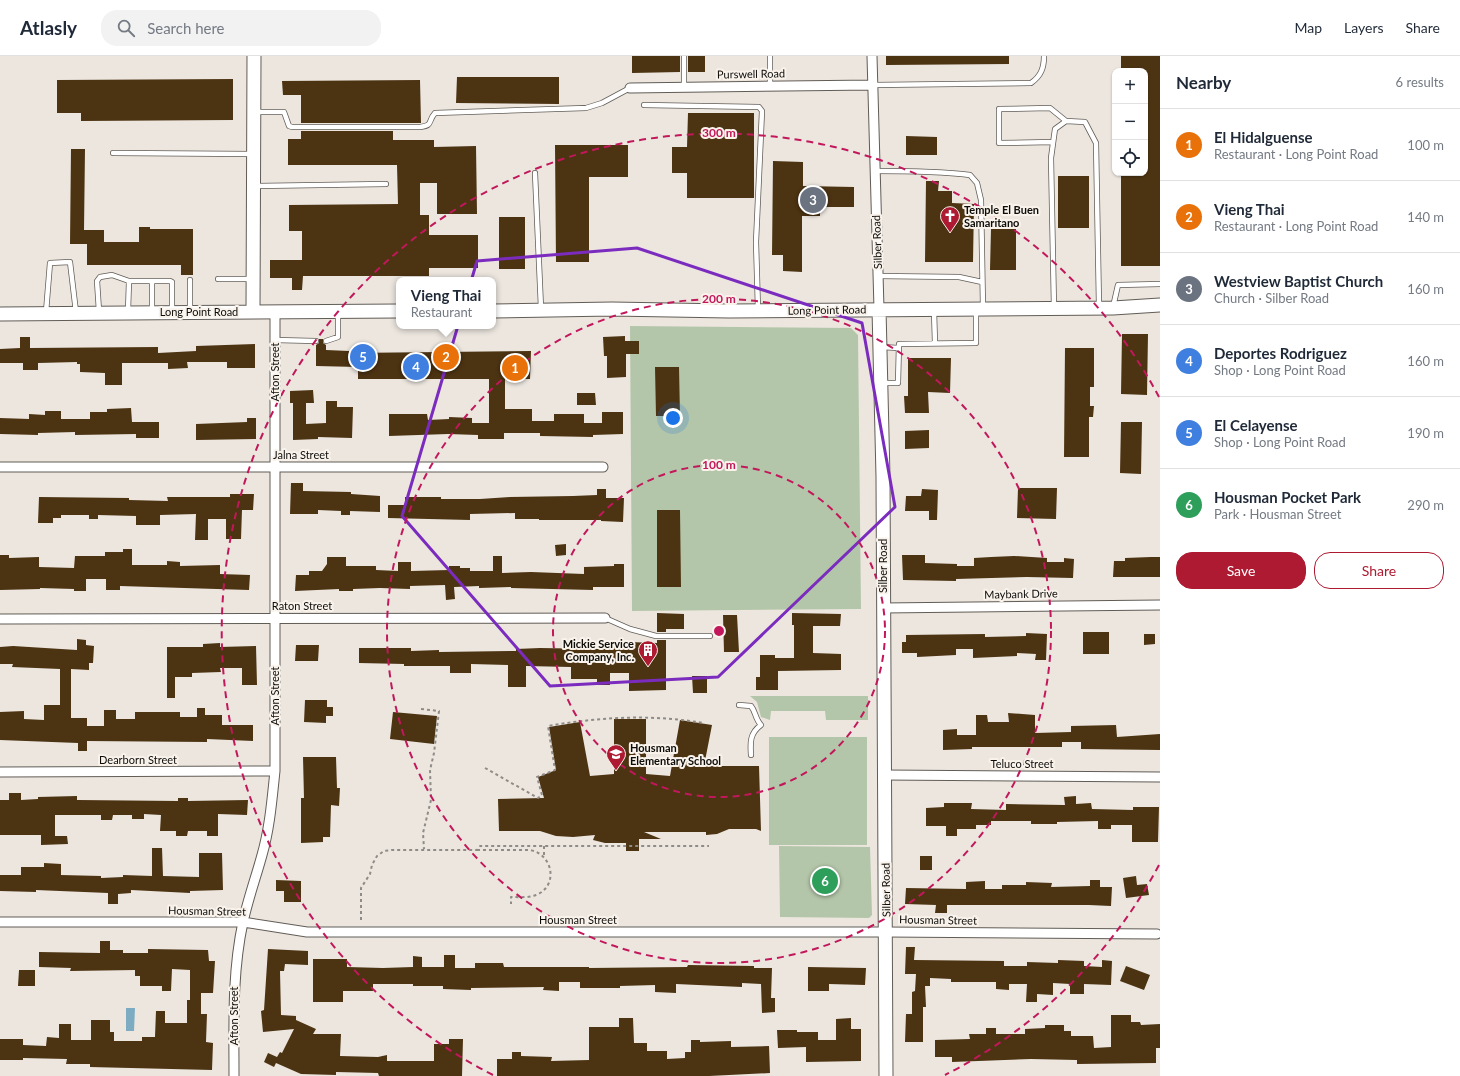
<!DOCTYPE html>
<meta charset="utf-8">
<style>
:root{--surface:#fff;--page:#f2f2f3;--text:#1f2937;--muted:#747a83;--line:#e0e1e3;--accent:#ae1a31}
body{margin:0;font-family:Lato,sans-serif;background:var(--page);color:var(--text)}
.controls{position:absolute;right:12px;top:12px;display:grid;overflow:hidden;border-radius:8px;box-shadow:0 1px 3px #0004}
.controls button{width:36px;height:36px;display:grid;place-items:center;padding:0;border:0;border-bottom:1px solid var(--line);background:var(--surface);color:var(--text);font:20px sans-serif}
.you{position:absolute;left:673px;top:362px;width:14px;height:14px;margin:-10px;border:3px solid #fff;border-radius:50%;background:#1a73e8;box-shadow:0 0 0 6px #1a73e833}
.badge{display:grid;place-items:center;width:26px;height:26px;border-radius:50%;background:var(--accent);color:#fff;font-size:13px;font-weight:700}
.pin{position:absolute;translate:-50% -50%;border:2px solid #fff;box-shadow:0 1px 4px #0006}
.popup{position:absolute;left:396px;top:221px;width:100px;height:52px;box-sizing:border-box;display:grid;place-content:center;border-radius:8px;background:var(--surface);filter:drop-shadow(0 1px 3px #0005);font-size:13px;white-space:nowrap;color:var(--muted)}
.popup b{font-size:15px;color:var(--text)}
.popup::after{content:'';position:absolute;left:50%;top:100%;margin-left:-8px;border:8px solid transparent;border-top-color:var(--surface)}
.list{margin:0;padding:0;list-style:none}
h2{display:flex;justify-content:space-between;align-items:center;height:52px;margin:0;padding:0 16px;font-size:17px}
h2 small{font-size:13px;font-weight:400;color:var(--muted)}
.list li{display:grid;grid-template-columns:26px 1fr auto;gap:12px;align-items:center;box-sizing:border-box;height:72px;padding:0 16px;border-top:1px solid var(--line)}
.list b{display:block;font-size:15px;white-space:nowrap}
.list p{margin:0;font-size:13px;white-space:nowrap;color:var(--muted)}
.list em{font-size:13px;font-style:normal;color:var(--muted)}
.actions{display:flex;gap:8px;padding:12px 16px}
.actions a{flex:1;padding:9px 0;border:1px solid var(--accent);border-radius:16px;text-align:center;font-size:14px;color:var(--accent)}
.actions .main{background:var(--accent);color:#fff}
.icon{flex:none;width:22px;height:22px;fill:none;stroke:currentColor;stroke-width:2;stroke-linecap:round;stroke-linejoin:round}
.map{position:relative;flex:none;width:1160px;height:1020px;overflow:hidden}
header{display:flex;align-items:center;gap:24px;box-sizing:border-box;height:56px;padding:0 20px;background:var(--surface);border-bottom:1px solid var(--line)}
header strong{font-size:19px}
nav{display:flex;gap:22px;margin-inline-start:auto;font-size:14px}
.search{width:280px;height:36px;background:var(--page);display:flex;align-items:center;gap:10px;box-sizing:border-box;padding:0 14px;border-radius:16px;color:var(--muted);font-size:15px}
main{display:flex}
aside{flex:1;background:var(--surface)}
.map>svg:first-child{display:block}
</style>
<header>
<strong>Atlasly</strong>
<div class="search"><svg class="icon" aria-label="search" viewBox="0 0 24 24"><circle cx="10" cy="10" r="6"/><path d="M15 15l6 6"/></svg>Search here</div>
<nav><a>Map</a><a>Layers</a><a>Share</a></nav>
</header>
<main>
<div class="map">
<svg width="1160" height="1020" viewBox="0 0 1160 1020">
<rect width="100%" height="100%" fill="#ece6df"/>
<path fill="#b4c6a9" d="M630 270 851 272 858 279 861 553 632 555Z
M750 640H868V664H826L825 655H771L770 664 761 661 757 646Z
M769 681H867V789H769Z
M779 790 870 791 872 859 869 862 780 861Z"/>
<path fill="#7dacc2" d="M126 952H135L134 975H126Z"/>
<path fill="#4c3312" d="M632 0H680V16L632 17Z
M688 0H705V16H688Z
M886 0H1009V8L886 9Z
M1121 0H1160V210H1121V117H1145V15H1121Z
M457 21H559V48L456 47Z
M233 23V64L81 65V57H57V24Z
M420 24 421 67H301V39H283L282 25Z
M688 57H754V142H687V117H672V91H687Z
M301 75H393V84H434V91L476 90 477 158H437V127H420V159H429V179H478V212H429V220H303L302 234H292V222H270V204H302V175H289V149L398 148 397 109H288V83H301Z
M906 80 937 81V99H906Z
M555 89H628V121H589V206H556Z
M71 93H85L84 174H104V186H139V171H150V173H193V219H181V209H87V188H70Z
M773 105 803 106V130L854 131V151H820V160H802V216L783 215V199H772Z
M1058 120H1089V172H1058Z
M926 125H939L938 135H952V147L974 148 973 206H925Z
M499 161H525V213H499Z
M991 173H1016V214H990Z
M1122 278H1148L1147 339 1121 338Z
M625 280V285H639V298H626V321L607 322V300H604L603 281Z
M20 281H30V292L158 291V297L196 295V290L255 288V312H227V306H187L188 312 168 313V307H122V329H105V317L80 316V308H77V306L38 307V314H23V307H0V293L20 292Z
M319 283H323V287L326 289V294L349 295V297L531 295 530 323H505V353H532V365H554V358H584V367H602V356H623V378L593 379V381L540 380V377H504V383H478V379L448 378 389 380V358H427L428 364 449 363V361L472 362V367H489V323H358V311L316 310V289L319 287Z
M1065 292H1094V331H1090V350H1094L1093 361H1089V401H1064Z
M908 302H951L950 337 928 336 929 357H905L904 340H908Z
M655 311H679L680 360H656Z
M313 334 314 347H306V368L326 367V345H337V351H353L352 382 318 381V383L293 384V347H290V335Z
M577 337H595L596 349H577Z
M131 352 132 366H159V382H136V378L75 379V376L38 377V379L0 378V362L29 363V358L45 359V355H61V363H90V356H107V353Z
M247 362H256V383L196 384V368L247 366Z
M1121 366H1142L1141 418 1120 417Z
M929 374V392L905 393V375Z
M291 427H303V435L351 436V438L380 440V456L350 455V459H341V455L318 454V458H290Z
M1018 432H1057L1056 463 1017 462Z
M597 433H606V442H624L623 466 601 465V464H539V463H515V457L470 458V464L388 462V449H405V441H441V443H480L510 441 573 440 597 439Z
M922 433 938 434 937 464H929V455H905L906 440H921Z
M230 438H254L253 454H242L241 483H226V463H208V484H195L196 458 160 459V469H136V460L98 459V463H89V459H61V462H53V467H38L39 441 129 442V444L168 445 167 441H230Z
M657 454H680L681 531H657Z
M566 488V499L556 500 555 489Z
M123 493H132V509H167V505L180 506V510L220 509V518L250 519 249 534 120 530V534H106V523H86V535H74V533L40 532V533L0 534V499H9V502L39 501V511L74 512 75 500H105V496H123Z
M902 499H925V507L957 508V510H974V502L991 501 1014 500 1047 502V506H1064V502L1074 503 1073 522 1027 521 956 523V525L903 524Z
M493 500H502V517L531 516 584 518V511L614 510V508H624V531H593V534L511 532V531L479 532V530L454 531 455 543 446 544 445 529 410 530V533L380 532 353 533V535H339V533L295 535 296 519H309V515H322L327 508V501H346V510H376V514L398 515V506H411V515L449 514V510H460V512H470V515H493Z
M1151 501H1160V521H1113L1114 505H1125V502Z
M657 557 684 558V573H666V576H657Z
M792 557 841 558 840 570H813V597L841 598V614L778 615V634H756V621H760V599H775V602H794V569H792Z
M723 559H737L739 596H724Z
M1083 576H1109V598H1083Z
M1026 577 1047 578 1046 604H1035L1036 598 1017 597V600L973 602V593H956V599L917 601V597H902V586H906V579L985 578V581L1026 580Z
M1144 578H1155V588L1144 589Z
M77 583 86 584V589L94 590 93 607H89V614L71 613V662H87V670H104V654H116V663H135V656H180V661H197V652H205V659H222V669H253V685L207 683V686L87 685V695H78V687L0 684V656L24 655V663L44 664V649H60V613L12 611 13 608H0V591L13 590 77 594Z
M657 584H666V634L629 635V617H610V629H597V623H571V611L526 610V631H508V609L471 608V617H450V610H404V608L359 607V592H411V595L439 594V596L516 595V593L540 592 602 593V591L629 590V586L657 587Z
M220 587V591L256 590 257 629H242V612H220L221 616 192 617V621H175V642H167V591H203V588Z
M296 589H319L318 605H295Z
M692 620H707V637H693Z
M305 644H327V651H333V660H326V667L304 666Z
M393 656 437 660 434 688 390 683Z
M1008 657 1035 659V677L1071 676V670L1116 669 1117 681 1160 678V694L1081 693V686H1062V691H972V693L943 694V674L957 673V679H976V659H987L988 666H1009Z
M614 663H646V718L670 720 680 664 712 669 704 710H759L761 775 756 773H729L717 778 706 779V776H644L661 783H639V795H626V787H605L593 784 595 779 573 781 556 780 540 775H499L498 743 544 742 538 721 556 714 549 671 580 666 590 720 614 718Z
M303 701H336L337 732H340L339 750 331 749 330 781H323V786L301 787V742H304Z
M9 737H21V744L38 743V741L77 740V744L178 745V742H188V745L248 744 247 759 218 758V780H207V775H188L187 780H176V775H160L161 759 144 758V763H132V759H113L112 764H101V759H55V780H67L68 788 41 789V779H0V744H9Z
M1076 740V748L1091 747 1092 753 1133 754V751H1159L1158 786H1132V769H1111V773H1098V765L1057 766V768H1031V765H991V769H976V773H957V780H946V770H926V752L944 751V747H972L971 753 1006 754V748L1065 749 1064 741Z
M152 792H162L163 820 199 821V797H222L223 834 190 835V837L131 834V837L118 838V848H108V837L36 834V836L0 835V819H21V811H44V807L61 808V819L101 820V822L123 821V819L152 820Z
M920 800H932V814H920Z
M1136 820 1137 829 1147 828 1149 839 1126 842 1123 822Z
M276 824 301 825V846H284V835H276Z
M1090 824H1100V831H1112L1111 850 1089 849H947V857H935L936 849 905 848 906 832 966 833V826L985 825V833H1002V829H1026V826L1052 827 1051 831 1090 830Z
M100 885H110V894H123V897H148V893L208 894 209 905H215L213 937H201V958H207L206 986 213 987 212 1014 90 1011V1008H66L67 1003 23 1002V1004H0V983H23V989L46 990 47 981 59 982V968H71V984H91V964H110V976H114V985H142V981H155L156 955H165V967H187V944H190V914L172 913 171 935H162V930H140V920H135V914L70 915 71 912 39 911V896L100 897Z
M906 891H915L914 904 1004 905V910H1027V906L1058 907V904L1084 905V910L1102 911V904L1112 905 1111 929 1084 928V938H1070V928L1053 927V939L1037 938V946H1026L1027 928H1009V934L996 933V926H951V923L930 922V930H925L926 951H923V986H905L906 958H912V936L915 935 916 918H905Z
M268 893 308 895V909L285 908 284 915H280L281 959 296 960V964L316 973 313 978H341L340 1000 378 1001 387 999V1005H434V988H449V983H463L462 1020H379L378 1017 336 1016V1019L301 1018 276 1007 274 1011 264 1006 268 997 277 1001 280 996 282 997 294 973 263 976 261 955 264 954Z
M444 899H455V912H475V907H503L504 911H589V912L687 911 688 909 754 910V912H772L771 942H775V956L762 957 761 928 742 927V931L676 928V937L655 936V929L620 930V932H580V926H559V935L543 934 544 931 471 932V934L443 933V930H413V928H373V935H343V946H313V903H347V911L383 912 413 911V900L422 901V911H444Z
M1126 910 1150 919 1144 934 1120 925Z
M808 911 866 912 865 929 829 928V935H808Z
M19 914H35V930H18Z
M1111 959H1131V966H1140L1141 969 1160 968V992H1156V1007L1077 1008V1004L1031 1003 952 1006V1001H935V984L970 983 969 978H986V972H996V978H1025V973L1045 972V969H1064V975H1071V980H1093L1094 992 1111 991Z
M619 962H633L634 987H647V995H667V1003L685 1002V996H691V984H700V986L731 985V991L769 990 770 1017 709 1020H497V1003H512V996H521V1000L552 1001 551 1005 589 1004V971H619Z
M851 962V973H861V1005L806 1006V991L778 992 777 974H797V976H818V984H836V963Z"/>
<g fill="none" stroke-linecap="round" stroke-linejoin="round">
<defs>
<path id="lane" d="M873 29 1031 27C1041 20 1044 12 1044 0
M770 30V0
M684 31V0
M644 49 759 51 762 55 756 186 758 253
M256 56H284L289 70 292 71H420C434 69 427 66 435 57L586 52 602 47 630 32
M1053 86 999 87V53L1050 52 1066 65
M113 97 253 98
M875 115C907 115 938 115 970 119L977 127 981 144 983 251
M535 117 541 252
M256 130 386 128
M878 220 959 221 982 226
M218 223H252
M190 224V255
M152 225V255
M1113 251 1118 229 1160 228
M1054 252 1051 102 1055 73 1066 65 1085 66 1096 87 1099 250
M99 255 97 225 100 221 112 219 129 225
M128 255 129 225H170L172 226V256
M934 255 935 287
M46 256 50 207 70 206 76 256
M275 284 316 285
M326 285 338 281V256
M881 291 899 292
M882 327H898L899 288 976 287V254
M605 562 630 573 656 580H710
M739 649 751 650C756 656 755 663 761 669 750 677 750 686 751 699"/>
<path id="street" d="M872 0 879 253
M630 32 873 29
M0 411H603
M883 552 1160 549
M0 563 605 562
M0 716 275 715
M884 719 1160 721
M0 866H243L307 876H886L1157 878
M234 1020C234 968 232 917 243 866 248 843 256 821 262 799 270 771 272 743 275 715V256"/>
<path id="secondary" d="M879 253 883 421 886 1020
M493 255 612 253 729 255 1113 252 1160 249
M253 256 254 0
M0 258 399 255"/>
</defs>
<use href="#lane" stroke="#615c56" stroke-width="6"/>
<use href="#street" stroke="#615c56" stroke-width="11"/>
<use href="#secondary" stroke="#615c56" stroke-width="15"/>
<path stroke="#8f8b86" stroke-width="2" stroke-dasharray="3 3" stroke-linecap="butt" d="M421 653 439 655 434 697 430 714 431 744 423 777 424 793
M485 712 538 742 542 739 537 721 555 714 548 670C600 661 651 658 703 667
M544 790V800
M477 794H530C553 798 559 830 536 839 528 842 519 841 511 841V848
M361 864V832L370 818 372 809 377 800 384 795 392 794H477L480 790H709"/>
<use href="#lane" stroke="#fff" stroke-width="4.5"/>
<use href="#street" stroke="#fff" stroke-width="9"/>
<use href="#secondary" stroke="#fff" stroke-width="13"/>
</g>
<path fill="none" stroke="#7b2cbf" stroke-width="3" stroke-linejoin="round" d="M637 192 862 267 895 451 718 621 550 630 402 460 477 205Z"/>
<g fill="none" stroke="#c2185b" stroke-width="2" stroke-dasharray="7 5">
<circle cx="719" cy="575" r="166"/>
<circle cx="719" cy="575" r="332"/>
<path d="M1159 809A498 498 0 0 1 945 1019M493 1019A498 498 0 1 1 1159 341"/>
</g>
<defs>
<symbol id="church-pin" viewBox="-11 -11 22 30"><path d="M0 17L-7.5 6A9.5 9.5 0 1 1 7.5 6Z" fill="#ae1a31" stroke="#f9f3ec"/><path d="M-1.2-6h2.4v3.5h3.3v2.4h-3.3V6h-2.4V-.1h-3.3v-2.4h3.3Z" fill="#fff"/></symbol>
<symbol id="building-pin" viewBox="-11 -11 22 30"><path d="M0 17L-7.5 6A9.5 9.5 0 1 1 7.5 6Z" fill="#ae1a31" stroke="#f9f3ec"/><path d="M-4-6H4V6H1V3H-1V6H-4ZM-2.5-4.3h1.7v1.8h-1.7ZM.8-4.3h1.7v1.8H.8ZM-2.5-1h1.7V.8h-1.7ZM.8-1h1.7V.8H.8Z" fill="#fff"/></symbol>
<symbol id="school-pin" viewBox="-11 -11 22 30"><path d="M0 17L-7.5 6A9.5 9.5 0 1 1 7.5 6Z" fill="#ae1a31" stroke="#f9f3ec"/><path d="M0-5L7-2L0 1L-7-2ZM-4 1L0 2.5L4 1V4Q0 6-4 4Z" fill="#fff"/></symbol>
</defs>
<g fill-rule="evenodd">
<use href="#church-pin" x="939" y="149" width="22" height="30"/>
<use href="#building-pin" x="637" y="583" width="22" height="30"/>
<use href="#school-pin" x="605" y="687" width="22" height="30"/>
</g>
<g text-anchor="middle" stroke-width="4" stroke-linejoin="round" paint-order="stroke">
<g font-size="11" fill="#0d0c09" stroke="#f9f3ec">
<text transform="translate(751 18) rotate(-1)" y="4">Purswell Road</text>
<text transform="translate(877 186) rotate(-92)" y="4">Silber Road</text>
<text transform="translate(827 254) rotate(-1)" y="4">Long Point Road</text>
<text x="199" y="260">Long Point Road</text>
<text transform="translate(275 316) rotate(-90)" y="4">Afton Street</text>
<text x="301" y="403">Jalna Street</text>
<text transform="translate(883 510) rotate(-90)" y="4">Silber Road</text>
<text transform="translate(1021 538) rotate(-1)" y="4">Maybank Drive</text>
<text x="302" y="554">Raton Street</text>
<text transform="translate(275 640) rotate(-90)" y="4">Afton Street</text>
<text x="138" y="708">Dearborn Street</text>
<text x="1022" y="712">Teluco Street</text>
<text transform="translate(886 834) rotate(-91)" y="4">Silber Road</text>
<text transform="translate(207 855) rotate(1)" y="4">Housman Street</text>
<text x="578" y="868">Housman Street</text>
<text transform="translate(938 864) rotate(1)" y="4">Housman Street</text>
<text transform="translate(234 960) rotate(-90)" y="4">Afton Street</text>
</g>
<g font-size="11" font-weight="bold" fill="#0d0c09" stroke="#f9f3ec" text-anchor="start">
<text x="964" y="158">Temple El Buen<tspan x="964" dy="13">Samaritano</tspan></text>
<text x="634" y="592" text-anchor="end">Mickie Service<tspan x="634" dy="13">Company, Inc.</tspan></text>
<text x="630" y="696">Housman<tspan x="630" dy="13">Elementary School</tspan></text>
</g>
</g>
<circle cx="719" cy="575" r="6" fill="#c2185b" stroke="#f9f3ec" stroke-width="2"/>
<g font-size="12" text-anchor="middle" font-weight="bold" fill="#c2185b" stroke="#f9f3ec" stroke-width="4" stroke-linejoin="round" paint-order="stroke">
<text x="719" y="81">300 m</text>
<text x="719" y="247">200 m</text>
<text x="719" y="413">100 m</text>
</g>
</svg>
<div class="controls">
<button>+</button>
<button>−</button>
<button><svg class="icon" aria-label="locate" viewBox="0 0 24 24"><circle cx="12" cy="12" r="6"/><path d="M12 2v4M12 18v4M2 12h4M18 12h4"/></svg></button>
</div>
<div class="you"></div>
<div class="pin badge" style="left:515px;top:312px;background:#e8710a">1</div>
<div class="pin badge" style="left:446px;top:301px;background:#e8710a">2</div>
<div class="popup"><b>Vieng Thai</b>Restaurant</div>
<div class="pin badge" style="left:813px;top:144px;background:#6b7280">3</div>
<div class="pin badge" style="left:416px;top:311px;background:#3f7fe0">4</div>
<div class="pin badge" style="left:363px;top:301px;background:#3f7fe0">5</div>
<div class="pin badge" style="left:825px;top:825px;background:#2e9e5b">6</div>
</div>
<aside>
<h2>Nearby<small>6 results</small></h2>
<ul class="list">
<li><span class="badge" style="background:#e8710a">1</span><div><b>El Hidalguense</b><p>Restaurant · Long Point Road</p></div><em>100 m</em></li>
<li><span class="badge" style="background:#e8710a">2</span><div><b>Vieng Thai</b><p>Restaurant · Long Point Road</p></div><em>140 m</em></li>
<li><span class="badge" style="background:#6b7280">3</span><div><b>Westview Baptist Church</b><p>Church · Silber Road</p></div><em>160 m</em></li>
<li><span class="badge" style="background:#3f7fe0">4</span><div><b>Deportes Rodriguez</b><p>Shop · Long Point Road</p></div><em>160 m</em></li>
<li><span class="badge" style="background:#3f7fe0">5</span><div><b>El Celayense</b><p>Shop · Long Point Road</p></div><em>190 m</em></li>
<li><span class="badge" style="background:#2e9e5b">6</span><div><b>Housman Pocket Park</b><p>Park · Housman Street</p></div><em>290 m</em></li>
</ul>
<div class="actions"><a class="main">Save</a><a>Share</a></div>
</aside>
</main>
